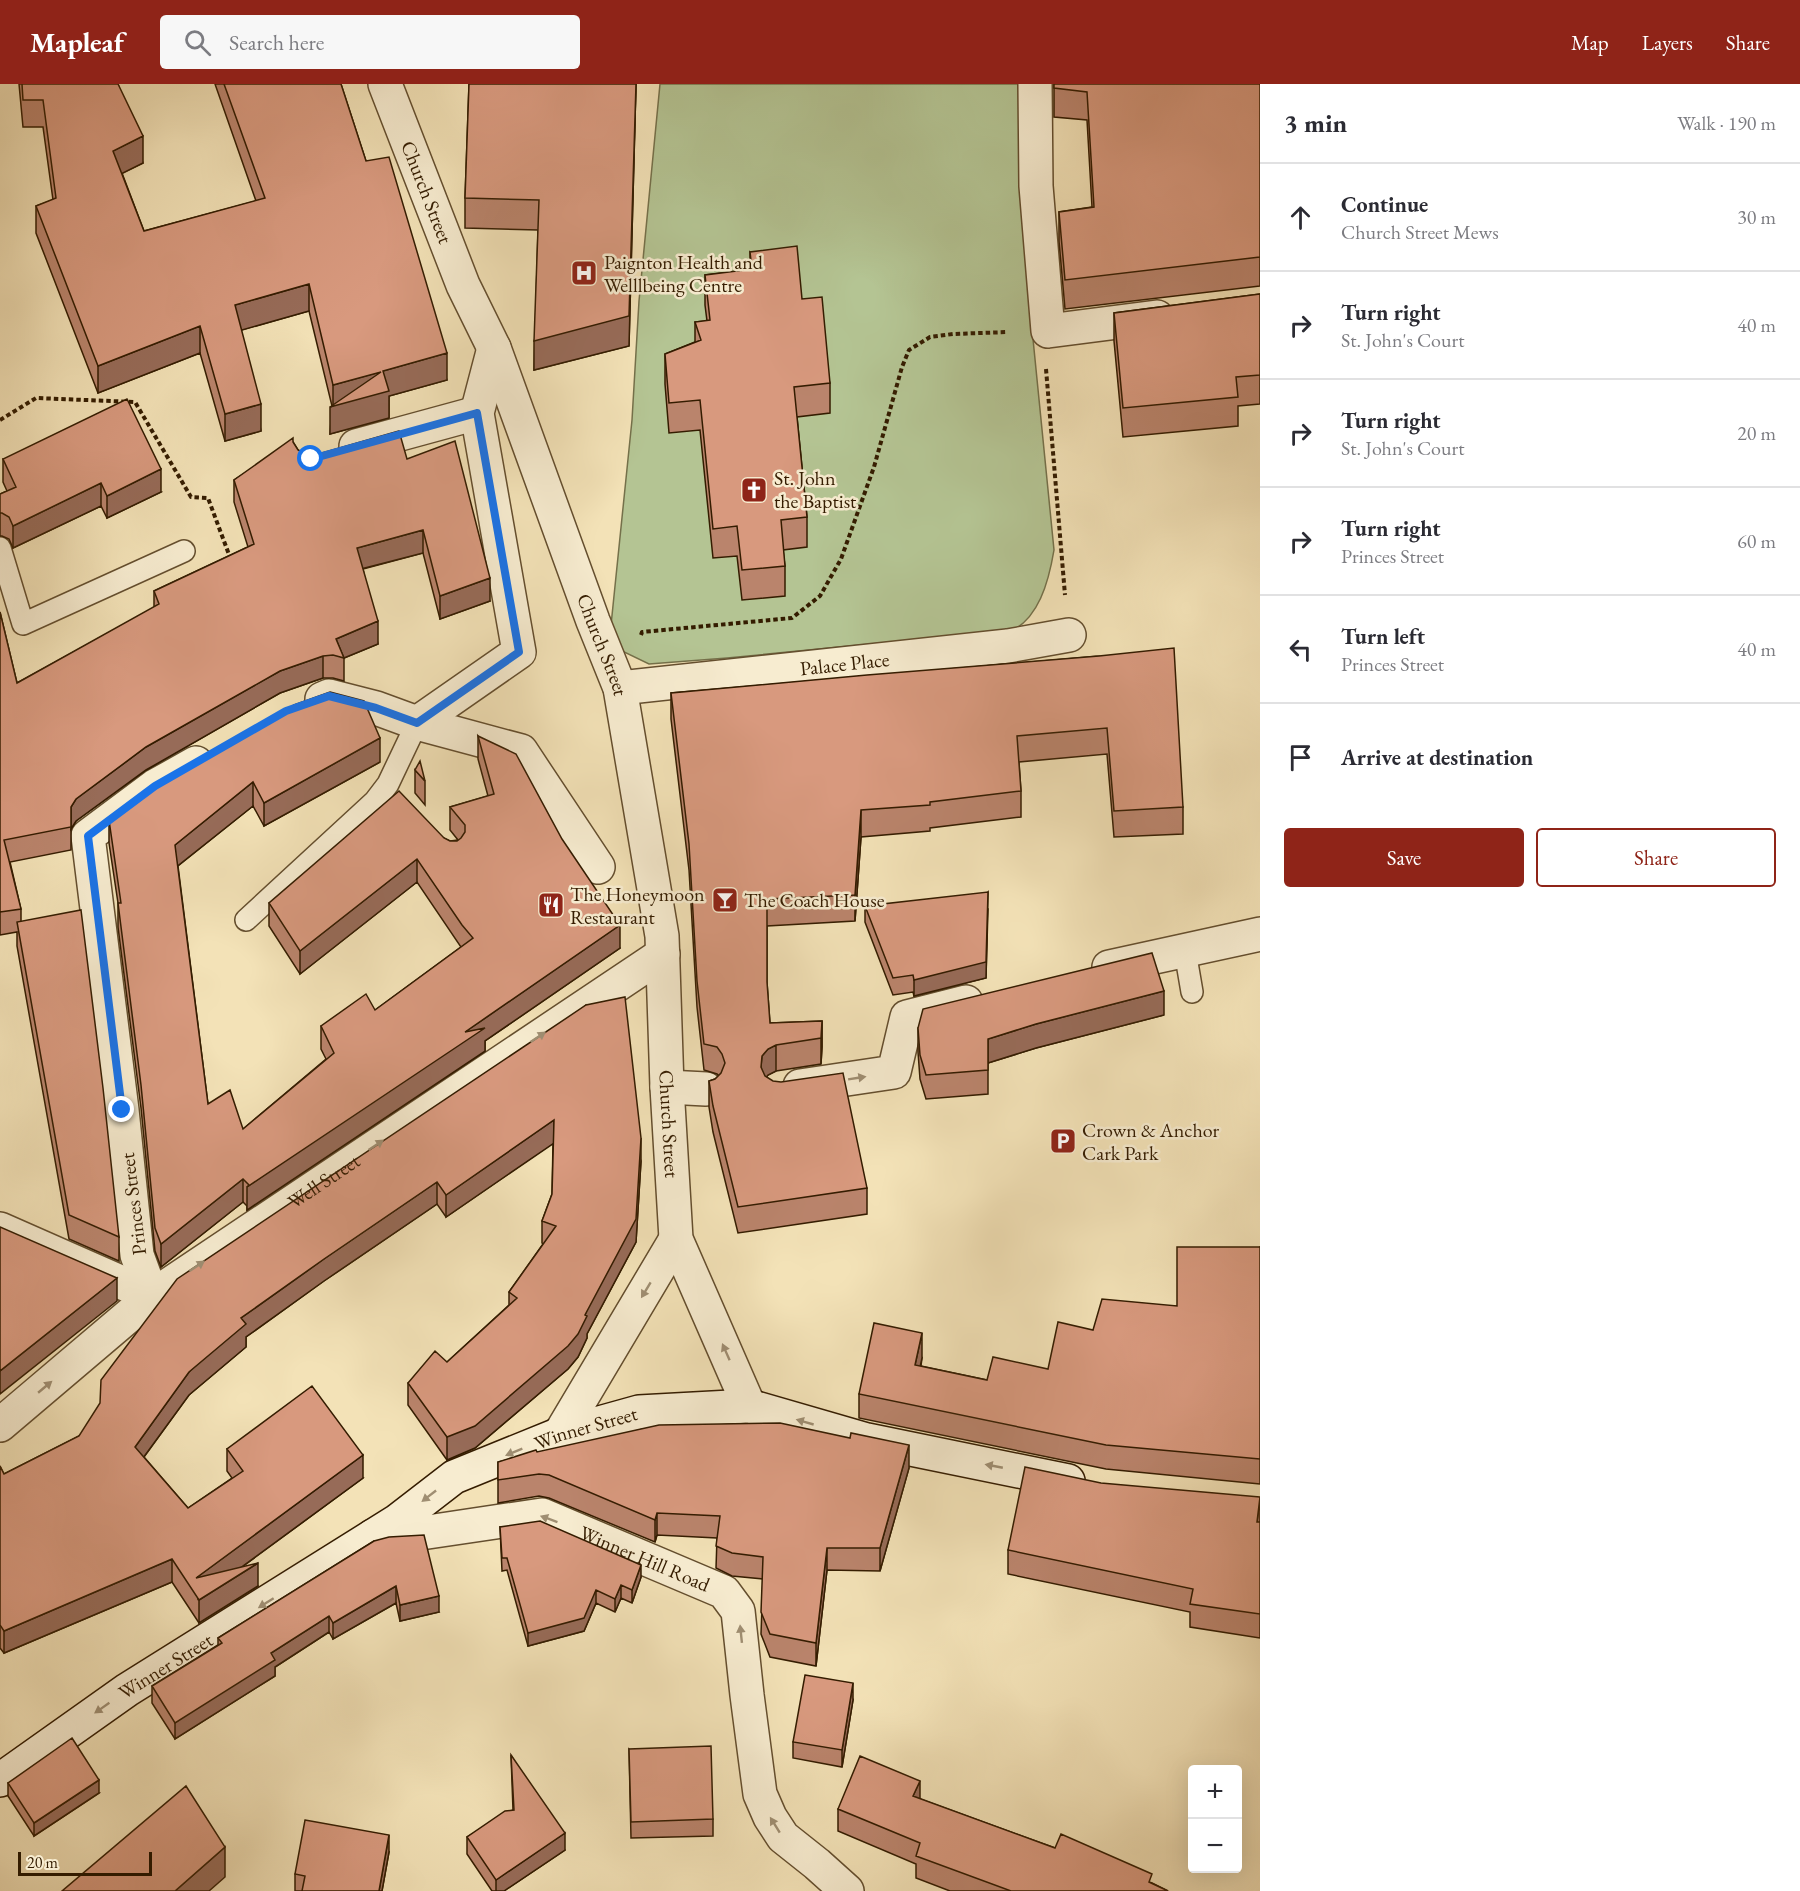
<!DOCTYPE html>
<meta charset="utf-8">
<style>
:root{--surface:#fff;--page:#f7f7f7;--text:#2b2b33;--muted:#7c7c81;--line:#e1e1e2;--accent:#8f2418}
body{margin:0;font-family:"EB Garamond",serif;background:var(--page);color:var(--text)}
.controls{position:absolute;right:18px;bottom:18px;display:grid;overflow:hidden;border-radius:6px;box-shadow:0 6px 24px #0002}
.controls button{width:54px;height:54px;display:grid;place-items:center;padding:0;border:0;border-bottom:2px solid var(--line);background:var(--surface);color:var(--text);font:30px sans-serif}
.scale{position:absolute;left:18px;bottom:15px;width:134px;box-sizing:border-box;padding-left:6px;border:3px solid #341c00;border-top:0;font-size:16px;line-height:21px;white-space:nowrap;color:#341c00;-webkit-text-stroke:4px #f7ecd0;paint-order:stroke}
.stop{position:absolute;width:18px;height:18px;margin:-14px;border:4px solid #1a73e8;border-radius:50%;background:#fff}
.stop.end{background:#1a73e8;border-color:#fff;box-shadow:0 2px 6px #0008}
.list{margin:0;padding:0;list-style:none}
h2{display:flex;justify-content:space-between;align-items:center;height:78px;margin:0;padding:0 24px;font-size:26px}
h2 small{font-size:20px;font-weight:400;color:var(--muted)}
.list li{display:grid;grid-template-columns:39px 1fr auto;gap:18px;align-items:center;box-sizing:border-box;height:108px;padding:0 24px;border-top:2px solid var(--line)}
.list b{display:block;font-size:22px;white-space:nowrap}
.list p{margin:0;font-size:20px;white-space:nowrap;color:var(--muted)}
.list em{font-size:20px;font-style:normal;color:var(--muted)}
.actions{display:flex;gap:12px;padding:18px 24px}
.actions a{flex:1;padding:14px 0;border:2px solid var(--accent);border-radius:6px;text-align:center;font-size:21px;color:var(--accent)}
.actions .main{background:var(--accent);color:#fff}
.icon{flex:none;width:33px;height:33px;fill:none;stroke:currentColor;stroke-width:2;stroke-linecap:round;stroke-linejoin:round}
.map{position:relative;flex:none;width:1260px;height:1807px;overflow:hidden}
header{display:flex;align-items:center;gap:36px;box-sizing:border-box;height:84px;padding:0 30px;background:var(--accent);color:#fff}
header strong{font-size:28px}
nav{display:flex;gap:33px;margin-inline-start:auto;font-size:21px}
.search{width:420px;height:54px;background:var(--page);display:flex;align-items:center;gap:15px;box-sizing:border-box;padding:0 21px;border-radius:6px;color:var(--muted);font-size:22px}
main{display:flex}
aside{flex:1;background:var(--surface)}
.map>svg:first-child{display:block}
</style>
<header>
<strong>Mapleaf</strong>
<div class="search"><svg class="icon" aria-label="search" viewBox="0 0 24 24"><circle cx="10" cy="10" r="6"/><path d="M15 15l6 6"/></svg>Search here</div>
<nav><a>Map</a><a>Layers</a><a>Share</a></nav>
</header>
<main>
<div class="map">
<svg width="1260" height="1807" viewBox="0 0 1260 1807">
<rect width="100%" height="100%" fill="#f3e2b7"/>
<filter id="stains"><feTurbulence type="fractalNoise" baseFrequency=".00333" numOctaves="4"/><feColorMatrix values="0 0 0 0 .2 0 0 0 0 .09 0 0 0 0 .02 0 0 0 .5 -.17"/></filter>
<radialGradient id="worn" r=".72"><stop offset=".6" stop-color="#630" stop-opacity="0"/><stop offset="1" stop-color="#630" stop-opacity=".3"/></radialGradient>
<path fill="#b4c493" stroke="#74704a" stroke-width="1.5" d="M660 0H1021L1038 228 1033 255 1054 466C1049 496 1039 537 1007 549 1001 551 990 549 984 549L727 574 649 580 622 567 610 551 632 336 639 217Z"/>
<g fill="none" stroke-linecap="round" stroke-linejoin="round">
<defs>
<path id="lane" d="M0 464 23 540 184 467
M246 836 375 717 388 700 417 639
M1185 867 1192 908"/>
<g id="street">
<path id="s1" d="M385 0 463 201 494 264 593 537 620 604 662 852 667 1003 676 1155 749 1322"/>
<path d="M1035 0 1036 102 1048 247 1157 233"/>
<path d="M494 264 477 329 519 568 417 639 521 667 598 783"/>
<path d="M356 362 477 329"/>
<path id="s2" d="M620 604 1008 562 1069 551"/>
<path d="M322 615 329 612 376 624 417 639"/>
<path d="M1109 883 1260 850"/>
<path d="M800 1002 894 988 907 933 966 918"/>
<path d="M667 1003 706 1005"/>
<path d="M0 1145 152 1212"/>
<path d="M152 1212 137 1171 122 1026 88 752 155 702 196 679"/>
<path id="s3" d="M0 1341 152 1212 663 870"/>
<path d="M560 1350 676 1155"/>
<path id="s4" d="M373 1452 421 1449 542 1431 724 1508 738 1527 747 1611 760 1710 770 1733 783 1753 817 1780 847 1807"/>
</g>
<g id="secondary">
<path id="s5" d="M0 1696 127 1606 397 1437 454 1393 560 1350 639 1328 749 1322 867 1356 1068 1397"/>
</g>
</defs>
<use href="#lane" stroke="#644e2e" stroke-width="24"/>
<use href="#street" stroke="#644e2e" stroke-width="36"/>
<use href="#secondary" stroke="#341c00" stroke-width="36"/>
<path stroke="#341c00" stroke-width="4" stroke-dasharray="4.5 3" stroke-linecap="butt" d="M1046 285 1065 511
M0 336 36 314 135 318 191 413 208 414 231 476
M641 551 642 548 792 534 820 512 841 475 874 383 902 283 909 266 930 253 953 250 1008 248"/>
<use href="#lane" stroke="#f7ecd0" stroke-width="21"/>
<use href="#street" stroke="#f7ecd0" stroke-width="33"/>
<use href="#secondary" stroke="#f7ecd0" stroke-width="33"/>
</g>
<path fill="#ba846c" stroke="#341c00" stroke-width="1.5" d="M19 0H118L143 79 122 89 144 147 256 117 215 0H341L366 77 447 296 389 312V334L330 350 332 322 309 227 241 246 261 347 225 357 200 269 98 309 36 149V122L53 116 43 43H23Z
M469 0H636L629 262 534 286 538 146 465 144V114Z
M1054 0H1260V202L1065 225 1059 157V128L1092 123 1087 36 1054 33Z
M750 168 802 215 830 299V329L797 333 807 433V463L783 466 785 482V512L742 516 737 472 713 474 700 346 669 349 665 300V270L695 258V238L707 237 705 221V191L750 186Z
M1260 210V320L1238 322V342L1123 353 1114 257V229Z
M293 358 298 366 307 371 407 375 490 517 440 535 423 469 363 485 378 560 344 574V597L333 594H323L280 609 146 686 76 737 71 745V766L10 778 21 825V837L119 1153V1177L69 1155 17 862V848L0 851V528L17 599 154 524V507L248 463 234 418V396Z
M3 375 161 408 107 434 101 422 13 464 9 455 2 452H0V410L7 407 3 398Z
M1099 572 1183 723V750L1114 753 1107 670 1019 678 1021 707V733L930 744V747L861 753 855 837 767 842V898L770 939 822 937V963L821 980 776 987 768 991 766 993 867 1104V1130L738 1149 713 1048 709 1023V997L715 995 719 992 717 990 704 986 697 923 689 786 671 635V609Z
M478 652 620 864 485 957V967L247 1126V1122L243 1118 161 1183 155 1167 141 1024 118 843V819L109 759V736L165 695 380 678 264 742 253 722 178 782 208 1020 243 1045 326 975 321 965V942L375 926 461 863 417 798 300 890 269 842V819L444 754 450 757 458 756 450 746V723L488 712 478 675Z
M415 686 425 697V721L415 709Z
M865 822 988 825 986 894 914 912 913 908 893 911 865 838Z
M586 921 641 1077 636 1158 587 1250V1254L578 1273 568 1285 475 1364 447 1376 408 1321V1299L447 1278 509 1221V1208L543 1160 542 1159V1137L552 1110 553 1059 446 1133 437 1120 324 1197 246 1253V1263L189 1311 144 1373 188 1424 232 1394 227 1387V1365L363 1394 242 1483 258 1502 199 1539 172 1498 4 1569 0 1564V1382L4 1390 79 1352Z
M1164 931 1036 964 988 979V1010L926 1015 920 995 918 968V944Z
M1260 1163V1400L1106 1385 859 1334V1310L922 1274 921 1282 987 1296 1048 1285 1093 1246 1177 1222Z
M537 1368 909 1384 880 1487 827 1486 816 1582 770 1573 761 1550 763 1495 732 1492 716 1484 717 1454 657 1451 655 1458 549 1414 539 1412 498 1419V1378Z
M1260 1438V1554L1190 1543V1528L1008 1490V1466Z
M500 1443 641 1493 632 1519 621 1514 615 1528 596 1519 584 1547 528 1562 507 1486 502 1487Z
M374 1457 439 1528 400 1537 396 1519 333 1555 329 1548 275 1583V1592L175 1655 152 1619V1602L218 1561V1554Z
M853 1616 842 1683 793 1674V1658Z
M629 1665 713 1735V1752L631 1754Z
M511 1671 565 1766 504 1807H492L467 1770V1753L513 1726Z
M8 1699 99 1709 34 1752 8 1712Z
M920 1715 1152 1799 1168 1807H950L916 1794V1780L838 1747V1725Z
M389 1768 382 1807H295V1790Z"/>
<path fill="#976b58" stroke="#341c00" stroke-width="1.5" d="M636 0 629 262 534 286V257Z
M143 52V79L113 94V67Z
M309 200V227L235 248V221Z
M200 242V269L98 309V282Z
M447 269V296L389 312V334L330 350V323L333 322V301Z
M261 320V347L225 357V330Z
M161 385V408L107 434V412Z
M101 399V422L13 464V442Z
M423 446V469L357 486V464Z
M490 494V517L440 535V512Z
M378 537V560L344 574 336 555Z
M323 572V594L280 609 146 686 76 737 71 745V723L76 715 146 663 280 587Z
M380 654V678L264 742V719Z
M253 698V722L175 784V761Z
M861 726V753L855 837V811Z
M417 775V798L300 890V867Z
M988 808 986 894 914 912V896Z
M620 841V864L485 957V967L247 1126V1103L465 948Z
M1164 907V931L1036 964 988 979V955L1036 940Z
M822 937V963L821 980V954Z
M776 961V987L768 991 762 999 761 983 762 972 768 965Z
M554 1036V1059L446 1133V1111Z
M641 1054V1077L636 1158 587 1250V1254L578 1273 568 1285 475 1364 447 1376V1353L585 1231Z
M243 1095V1118L161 1183V1160Z
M437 1098V1120L324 1197 246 1253V1263L189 1311 135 1385V1363L189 1288 241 1234 324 1175Z
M117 1194V1217L0 1310V1287Z
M922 1249V1274L915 1306V1281Z
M909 1361V1384L880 1487V1464Z
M363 1371V1394L198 1515 196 1494Z
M1260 1413V1437L1257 1462V1438Z
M657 1429V1451L655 1458V1436Z
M827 1464V1486L816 1582V1559Z
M172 1475V1498L4 1569V1547Z
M258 1479V1502L199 1539V1516Z
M641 1481V1493L632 1519V1506Z
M621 1501V1514L615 1528V1515Z
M396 1502V1519L333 1555V1539Z
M596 1506V1519L584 1547 528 1562V1549Z
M439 1512V1528L400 1537V1521Z
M329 1532V1548L275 1583V1592L175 1655V1639L271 1569Z
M853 1599V1616L842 1683V1666Z
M99 1696V1709L34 1752V1739Z
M920 1697V1720L913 1712Z
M565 1749V1766L504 1807H496V1796Z
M389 1751V1768L382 1807H379Z
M225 1763V1793L209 1807H175Z"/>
<path fill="#d8997e" stroke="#341c00" stroke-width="1.5" d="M22 0H118L143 52 113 67 144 147 265 114 224 0H341L366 77 389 73 447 269 383 287 389 307 330 323 381 288 333 301 309 200 235 221 261 320 225 330 200 242 98 282 36 122 56 114 43 16H23Z
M469 0H636L629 232 534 257 539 116 465 114Z
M1054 0H1260V173L1065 196 1059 128 1094 123 1087 8 1054 4Z
M797 162 802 215 822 213 830 299 794 303 807 433 781 436 785 482 742 486 737 442 713 445 700 316 669 319 665 270 701 256 695 238 710 236 705 191 752 185 750 168Z
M1260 210V291L1236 293 1238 313 1123 324 1114 229Z
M127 315 161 385 107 412 101 399 13 442 9 433 2 429H0V410L16 403 3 375Z
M399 347 407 375 455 357 490 494 440 512 423 446 357 464 378 537 336 555 344 574 333 571 323 572 280 587 146 663 76 715 71 723V743L4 756 21 825 0 828V528L17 599 159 520 154 507 254 460 234 396 293 354V358L298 366 307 371H315Z
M1174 564 1183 723 1114 727 1107 644 1017 652 1021 707 930 718V721L861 726 855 811 767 815V898L770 939 822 937 821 954 776 961 768 965 762 972 761 983 765 992 773 997 781 998 843 989 867 1104 738 1123 713 1022 709 997 715 995 721 989 725 979 722 970 717 963 704 960 697 897 689 760 671 609 867 591 1099 572Z
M330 608 364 617 380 654 264 719 253 698 175 761 208 1020 230 1006 243 1045 334 969 321 942 366 910 375 926 473 854 462 841 417 775 300 867 269 819 399 707 444 754 450 757H457L461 754 465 748V741L450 723 494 710 478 652 516 670 562 755 620 841 465 948 485 944 247 1103 249 1101 243 1095 161 1160 155 1144 141 1001 118 819H121L109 736 165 695 294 621Z
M420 677 425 697 415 686Z
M988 808 986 878 914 896 913 891 893 894 865 822Z
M81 826 103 1004 119 1153 69 1131 17 838Z
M1152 869 1164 907 1036 940 988 955V986L926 991 920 971 918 944 923 925Z
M625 913 641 1054 636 1135 585 1231 587 1232 578 1250 568 1262 475 1342 447 1353 408 1299 435 1267 447 1278 517 1214 509 1208 556 1142 542 1137 552 1110 554 1036 446 1111 437 1098 324 1175 241 1234 246 1240 189 1288 135 1363 188 1424 243 1387 227 1365 312 1302 363 1371 196 1494 258 1479 199 1516 172 1475 4 1547 0 1541V1382L4 1390 79 1352 100 1319 101 1296 177 1195 586 921Z
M0 1143 117 1194 0 1287Z
M1177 1163H1260V1375L1106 1361 859 1310 874 1239 922 1249 915 1281 987 1296 993 1273 1048 1285 1058 1238 1093 1246 1102 1215 1177 1222Z
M780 1339 850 1354 851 1349 909 1361 880 1464H827L816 1559 770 1550 761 1528 763 1473 732 1469 716 1462 720 1432 657 1429 655 1436 549 1391 539 1390 498 1396V1378L536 1366 537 1368 659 1341Z
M1025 1383 1101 1399 1260 1413 1257 1438H1260V1530L1190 1520 1193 1505 1008 1466Z
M540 1437 641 1481 632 1506 621 1501 615 1515 596 1506 584 1534 528 1549 507 1474H502L500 1443Z
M424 1451 439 1512 400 1521 396 1502 333 1539 329 1532 271 1569 275 1576 175 1639 152 1602 222 1559 218 1554 374 1457 389 1453Z
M805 1591 853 1599 842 1666 793 1658Z
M72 1654 99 1696 34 1739 8 1699Z
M711 1662 713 1735 631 1738 629 1665Z
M511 1671 565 1749 496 1796 467 1753 505 1727 514 1726Z
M860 1672 920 1697 913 1712 1055 1764 1061 1750 1152 1790 1149 1798 1168 1807H1011L916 1772 920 1759 838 1725Z
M186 1702 225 1763 175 1807H62Z
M305 1736 389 1751 379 1807H302L305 1792 295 1790Z"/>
<defs><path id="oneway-solid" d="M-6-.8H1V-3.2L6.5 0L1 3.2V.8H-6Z" transform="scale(1.5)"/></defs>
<g fill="#9f8e72">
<use href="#oneway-solid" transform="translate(538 953) rotate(-34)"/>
<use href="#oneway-solid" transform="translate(857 994) rotate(-9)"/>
<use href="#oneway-solid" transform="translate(376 1061) rotate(-34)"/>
<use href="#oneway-solid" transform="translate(197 1182) rotate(-34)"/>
<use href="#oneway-solid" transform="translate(646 1206) rotate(121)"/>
<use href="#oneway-solid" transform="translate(726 1268) rotate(-114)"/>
<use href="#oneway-solid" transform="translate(45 1303) rotate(-40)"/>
<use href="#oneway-solid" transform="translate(805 1338) rotate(-164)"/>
<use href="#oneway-solid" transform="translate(514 1368) rotate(158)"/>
<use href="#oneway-solid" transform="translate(994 1382) rotate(-169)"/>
<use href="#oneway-solid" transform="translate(429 1412) rotate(142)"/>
<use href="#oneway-solid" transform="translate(549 1435) rotate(-160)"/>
<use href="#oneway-solid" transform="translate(266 1519) rotate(148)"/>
<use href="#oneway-solid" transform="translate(741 1550) rotate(-96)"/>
<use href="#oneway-solid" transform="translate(102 1624) rotate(145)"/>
<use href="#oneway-solid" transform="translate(775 1741) rotate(-122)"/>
</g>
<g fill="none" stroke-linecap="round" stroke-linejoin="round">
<path stroke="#1a73e8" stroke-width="8" d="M122 1026 88 752 155 702 286 627 329 612 376 624 417 639 519 568 477 329 311 375"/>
</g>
<defs>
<symbol id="hospital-square" viewBox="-11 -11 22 22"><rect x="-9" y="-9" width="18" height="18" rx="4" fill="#8f2418" stroke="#f7ecd0"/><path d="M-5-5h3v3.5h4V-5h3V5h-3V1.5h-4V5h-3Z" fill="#fff"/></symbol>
<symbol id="church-square" viewBox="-11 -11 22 22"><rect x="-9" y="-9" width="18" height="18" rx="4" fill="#8f2418" stroke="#f7ecd0"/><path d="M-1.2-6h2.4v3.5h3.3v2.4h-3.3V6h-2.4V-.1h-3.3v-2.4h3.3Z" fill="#fff"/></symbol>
<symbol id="bar-square" viewBox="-11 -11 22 22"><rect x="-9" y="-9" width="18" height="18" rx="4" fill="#8f2418" stroke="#f7ecd0"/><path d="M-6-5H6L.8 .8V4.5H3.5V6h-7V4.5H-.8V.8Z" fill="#fff"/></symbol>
<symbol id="restaurant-square" viewBox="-11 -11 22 22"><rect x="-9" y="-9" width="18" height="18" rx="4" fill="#8f2418" stroke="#f7ecd0"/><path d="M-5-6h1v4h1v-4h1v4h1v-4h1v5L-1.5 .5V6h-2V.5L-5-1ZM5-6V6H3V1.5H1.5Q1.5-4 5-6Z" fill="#fff"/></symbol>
<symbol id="parking-square" viewBox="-11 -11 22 22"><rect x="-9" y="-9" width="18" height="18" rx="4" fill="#8f2418" stroke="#f7ecd0"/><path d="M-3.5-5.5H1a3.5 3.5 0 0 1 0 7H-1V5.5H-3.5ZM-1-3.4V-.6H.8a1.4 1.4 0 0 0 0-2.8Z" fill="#fff"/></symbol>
</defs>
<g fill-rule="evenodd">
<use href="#hospital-square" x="569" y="174" width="30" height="30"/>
<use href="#church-square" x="739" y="391" width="30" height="30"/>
<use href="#bar-square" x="710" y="801" width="30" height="30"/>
<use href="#restaurant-square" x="536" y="806" width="30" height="30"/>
<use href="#parking-square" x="1048" y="1042" width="30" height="30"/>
</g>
<g text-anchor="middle" stroke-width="5" stroke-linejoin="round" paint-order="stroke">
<g font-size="20" fill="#341c00" stroke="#f7ecd0">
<text dy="7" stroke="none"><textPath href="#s1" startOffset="116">Church Street</textPath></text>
<text dy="7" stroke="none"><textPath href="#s1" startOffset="602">Church Street</textPath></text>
<text dy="7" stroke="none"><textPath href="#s2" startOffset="226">Palace Place</textPath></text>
<text dy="7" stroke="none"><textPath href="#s1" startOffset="1088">Church Street</textPath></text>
<text dy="7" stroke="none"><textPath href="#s3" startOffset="406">Well Street</textPath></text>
<text transform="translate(133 1120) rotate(-97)" y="7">Princes Street</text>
<text dy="7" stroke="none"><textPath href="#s5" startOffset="687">Winner Street</textPath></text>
<text dy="7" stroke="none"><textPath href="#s4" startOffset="282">Winner Hill Road</textPath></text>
<text dy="7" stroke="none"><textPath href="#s5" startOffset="201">Winner Street</textPath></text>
</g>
<g font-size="20" fill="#341c00" stroke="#f7ecd0" text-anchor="start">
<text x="604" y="185">Paignton Health and<tspan x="604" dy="23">Welllbeing Centre</tspan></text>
<text x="774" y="401">St. John<tspan x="774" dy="23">the Baptist</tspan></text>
<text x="570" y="817">The Honeymoon<tspan x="570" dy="23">Restaurant</tspan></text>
<text x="744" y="823">The Coach House</text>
<text x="1082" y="1053">Crown &amp; Anchor<tspan x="1082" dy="23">Cark Park</tspan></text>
</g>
</g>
<rect width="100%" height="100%" filter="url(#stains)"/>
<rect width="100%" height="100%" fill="url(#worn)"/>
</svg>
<div class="controls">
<button>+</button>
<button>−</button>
</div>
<div class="scale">20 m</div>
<div class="stop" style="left:311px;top:375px"></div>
<div class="stop end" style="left:122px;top:1026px"></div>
</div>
<aside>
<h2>3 min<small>Walk · 190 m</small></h2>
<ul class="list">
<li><svg class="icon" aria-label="ahead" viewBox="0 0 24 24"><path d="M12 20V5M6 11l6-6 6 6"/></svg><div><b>Continue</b><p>Church Street Mews</p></div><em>30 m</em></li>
<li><svg class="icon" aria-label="right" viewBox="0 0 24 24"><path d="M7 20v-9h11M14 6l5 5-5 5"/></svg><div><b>Turn right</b><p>St. John's Court</p></div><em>40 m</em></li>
<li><svg class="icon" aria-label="right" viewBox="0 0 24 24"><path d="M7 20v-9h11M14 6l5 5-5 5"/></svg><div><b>Turn right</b><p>St. John's Court</p></div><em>20 m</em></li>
<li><svg class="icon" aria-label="right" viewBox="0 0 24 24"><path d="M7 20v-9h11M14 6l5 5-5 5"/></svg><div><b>Turn right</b><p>Princes Street</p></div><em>60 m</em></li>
<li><svg class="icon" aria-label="left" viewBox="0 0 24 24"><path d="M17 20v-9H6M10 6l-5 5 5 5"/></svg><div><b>Turn left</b><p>Princes Street</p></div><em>40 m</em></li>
<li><svg class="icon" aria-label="arrive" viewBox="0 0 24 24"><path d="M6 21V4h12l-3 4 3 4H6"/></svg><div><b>Arrive at destination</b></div></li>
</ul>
<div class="actions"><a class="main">Save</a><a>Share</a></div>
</aside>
</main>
